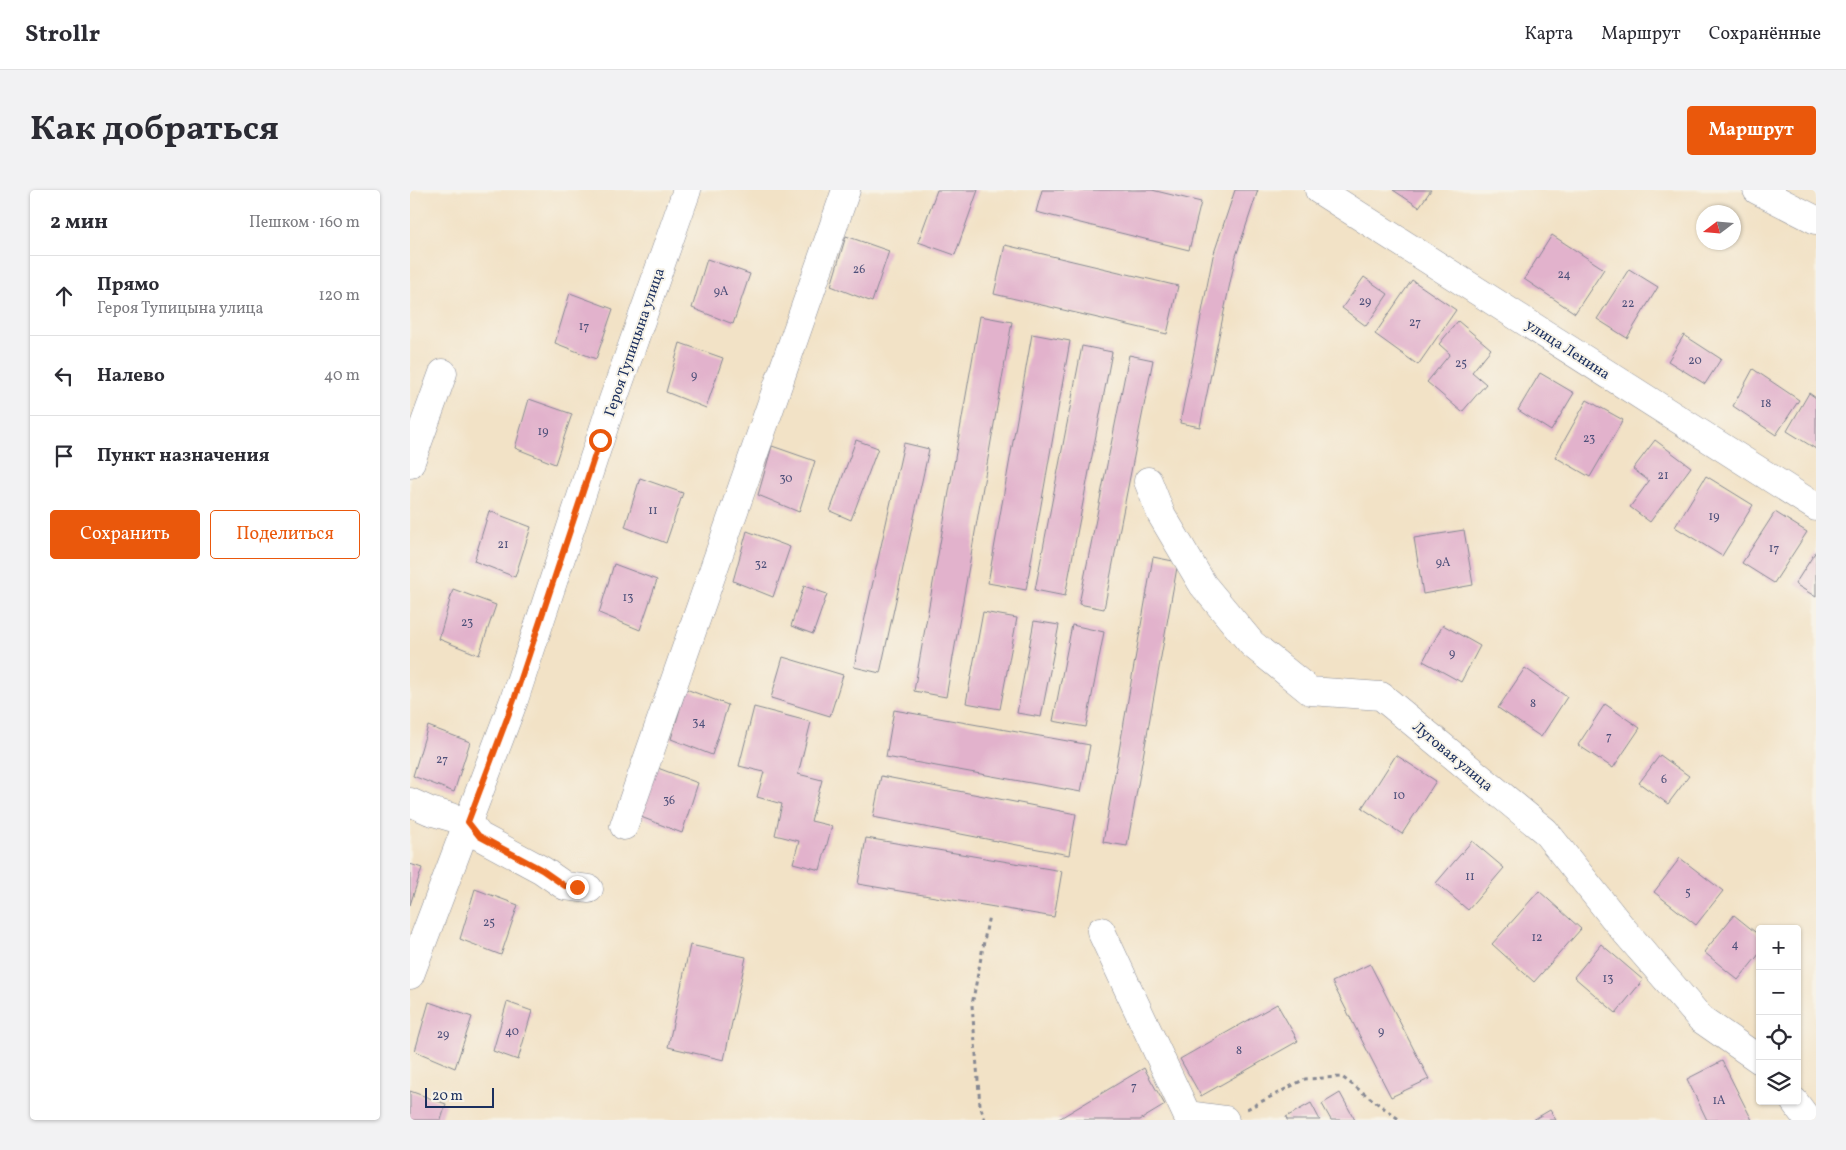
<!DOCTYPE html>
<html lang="ru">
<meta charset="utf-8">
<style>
:root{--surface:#fff;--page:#f2f2f3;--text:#2b2b33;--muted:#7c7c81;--line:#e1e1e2;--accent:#ea580c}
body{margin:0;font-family:Vollkorn,serif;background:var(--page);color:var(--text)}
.controls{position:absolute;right:15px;bottom:15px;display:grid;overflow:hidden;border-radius:5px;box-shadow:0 1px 4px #0004}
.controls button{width:45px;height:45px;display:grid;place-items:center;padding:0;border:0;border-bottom:1px solid var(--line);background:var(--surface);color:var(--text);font:25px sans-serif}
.compass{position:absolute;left:1286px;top:15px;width:45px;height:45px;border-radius:50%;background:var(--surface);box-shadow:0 1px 4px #0004;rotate:254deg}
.scale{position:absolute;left:15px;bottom:12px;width:69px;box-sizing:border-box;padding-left:5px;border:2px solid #1b2f5e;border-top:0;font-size:14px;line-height:18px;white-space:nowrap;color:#1b2f5e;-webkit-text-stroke:4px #f7f3e8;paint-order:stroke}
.stop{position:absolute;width:15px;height:15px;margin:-11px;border:4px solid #ea580c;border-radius:50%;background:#fff}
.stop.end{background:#ea580c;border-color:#fff;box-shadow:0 1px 5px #0008}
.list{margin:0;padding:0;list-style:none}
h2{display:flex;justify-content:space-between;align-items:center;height:65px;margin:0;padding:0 20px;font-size:21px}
h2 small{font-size:16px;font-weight:400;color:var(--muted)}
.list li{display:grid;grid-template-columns:32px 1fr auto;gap:15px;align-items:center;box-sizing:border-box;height:80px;padding:0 20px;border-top:1px solid var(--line)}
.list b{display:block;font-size:19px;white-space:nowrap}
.list p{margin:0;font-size:16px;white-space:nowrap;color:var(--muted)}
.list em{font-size:16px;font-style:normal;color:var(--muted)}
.actions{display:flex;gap:10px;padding:15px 20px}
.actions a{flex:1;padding:11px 0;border:1px solid var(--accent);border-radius:5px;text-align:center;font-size:18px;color:var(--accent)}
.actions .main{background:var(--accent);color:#fff}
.icon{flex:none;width:28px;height:28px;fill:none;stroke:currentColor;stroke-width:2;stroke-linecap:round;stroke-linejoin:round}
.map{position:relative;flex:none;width:1406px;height:930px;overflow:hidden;border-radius:5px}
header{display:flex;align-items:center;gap:30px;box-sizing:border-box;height:70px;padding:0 25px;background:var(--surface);border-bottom:1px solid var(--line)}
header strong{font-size:24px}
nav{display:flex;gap:28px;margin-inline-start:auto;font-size:18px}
.intro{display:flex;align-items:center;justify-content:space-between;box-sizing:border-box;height:120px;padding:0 30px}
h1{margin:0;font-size:35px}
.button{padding:12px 22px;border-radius:5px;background:var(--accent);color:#fff;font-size:18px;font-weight:700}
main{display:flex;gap:30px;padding:0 30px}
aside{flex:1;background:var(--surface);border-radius:5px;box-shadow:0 1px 4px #0004}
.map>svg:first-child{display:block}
</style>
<header>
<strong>Strollr</strong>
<nav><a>Карта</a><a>Маршрут</a><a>Сохранённые</a></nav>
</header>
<div class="intro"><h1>Как добраться</h1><a class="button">Маршрут</a></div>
<main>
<aside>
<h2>2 мин<small>Пешком · 160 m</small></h2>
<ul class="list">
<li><svg class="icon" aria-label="ahead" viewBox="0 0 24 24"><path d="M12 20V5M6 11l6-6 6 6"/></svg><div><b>Прямо</b><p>Героя Тупицына улица</p></div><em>120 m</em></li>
<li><svg class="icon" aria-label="left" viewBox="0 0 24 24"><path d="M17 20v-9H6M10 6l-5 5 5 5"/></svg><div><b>Налево</b></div><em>40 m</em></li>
<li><svg class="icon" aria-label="arrive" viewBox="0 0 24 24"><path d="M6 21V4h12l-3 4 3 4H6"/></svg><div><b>Пункт назначения</b></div></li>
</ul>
<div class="actions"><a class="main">Сохранить</a><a>Поделиться</a></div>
</aside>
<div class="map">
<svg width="1406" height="930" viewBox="0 0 1406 930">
<rect width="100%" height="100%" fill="#f7f3e8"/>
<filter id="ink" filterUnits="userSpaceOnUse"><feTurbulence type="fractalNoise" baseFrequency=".02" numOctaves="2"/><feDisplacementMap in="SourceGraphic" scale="10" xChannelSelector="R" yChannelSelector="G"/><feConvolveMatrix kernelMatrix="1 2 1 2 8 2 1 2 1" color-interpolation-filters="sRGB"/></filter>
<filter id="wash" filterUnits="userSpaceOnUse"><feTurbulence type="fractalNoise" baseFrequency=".0096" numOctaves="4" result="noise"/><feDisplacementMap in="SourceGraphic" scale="20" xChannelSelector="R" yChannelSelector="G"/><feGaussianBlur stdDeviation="1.12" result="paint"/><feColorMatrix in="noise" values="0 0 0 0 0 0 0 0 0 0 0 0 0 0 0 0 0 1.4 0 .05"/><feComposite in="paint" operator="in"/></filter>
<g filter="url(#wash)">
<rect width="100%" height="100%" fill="#f2e2c6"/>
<g id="blocks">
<path fill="#e2b2cc" d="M527 0H568L545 65 508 52Z
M632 0H742L791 12 779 60 626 22Z
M825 0H848L825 69 790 237 770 233 803 66Z
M983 0H1021L1009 17Z
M1142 45 1194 79 1165 123 1114 89Z
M436 46 479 61 462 112 421 96Z
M595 55 768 96 757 144 584 104Z
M297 69 340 84 323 134 282 118Z
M1219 79 1248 97 1217 148 1187 129Z
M954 87 978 104 956 136 932 118Z
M1002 90 1046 120 1008 175 965 144Z
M160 103 203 119 186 169 145 153Z
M570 126 602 132 536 507 504 501Z
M1048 131 1081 159 1062 182 1076 194 1052 222 1017 192 1040 164 1029 154Z
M622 144 660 151 616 400 578 393Z
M1274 145 1311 169 1295 194 1258 171Z
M270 153 313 168 296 218 256 202Z
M672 156 702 162 655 406 625 400Z
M719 165 743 170 694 419 669 414Z
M1343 179 1389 210 1366 245 1323 216Z
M1130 183 1164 203 1141 241 1108 220Z
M1399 203 1406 208V259L1377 241Z
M119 209 162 224 145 274 105 258Z
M1177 210 1213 230 1180 287 1145 267Z
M446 250 468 258 441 330 420 321Z
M1245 250 1281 277 1240 332 1220 317 1239 291 1223 279Z
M494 253 519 259 470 483 444 477Z
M362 256 405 271 389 322 348 305Z
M1296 286 1343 315 1312 366 1265 337Z
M230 288 273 303 256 353 215 337Z
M79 321 121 337 105 387 64 371Z
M1365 322 1397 342 1364 393 1332 373Z
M1054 340 1063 395 1013 404 1004 348Z
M337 341 380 357 363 407 323 391Z
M1406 361V407L1385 394Z
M743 367 768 372 717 656 693 652Z
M204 374 247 390 230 440 189 423Z
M394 396 417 404 403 444 381 436Z
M43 399 86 415 69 465 29 449Z
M573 422 607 428 590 519 556 513Z
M624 431 649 435 631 527 607 523Z
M662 435 694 442 676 537 643 531Z
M1033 435 1070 456 1051 492 1013 471Z
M373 467 433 485 420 526 361 508Z
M1115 478 1157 507 1131 547 1088 518Z
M276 499 318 515 302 565 261 549Z
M1195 514 1230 538 1203 578 1168 555Z
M344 517 401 532 388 584 412 590 401 631 422 636 410 680 383 673 389 651 365 645 372 614 347 607 354 582 329 576Z
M484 520 680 555 671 602 476 567Z
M18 536 60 552 44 602 3 586Z
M986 565 1026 591 992 644 952 618Z
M1250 565 1279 586 1258 614 1229 593Z
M245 577 288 593 272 643 231 627Z
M471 586 666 624 659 665 463 627Z
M456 648 652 681 644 727 448 694Z
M1062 651 1094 678 1058 720 1026 693Z
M1270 668 1313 701 1286 735 1244 702Z
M0 674 12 678 0 715Z
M65 699 108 715 91 765 50 749Z
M1129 701 1171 739 1124 792 1082 754Z
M1324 725 1350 746V763L1328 790 1294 762Z
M1191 754 1233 790 1206 823 1164 787Z
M280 755 336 767 314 870 258 857Z
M960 774 1019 889 981 907 922 792Z
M19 812 62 827 45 878 5 861Z
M97 812 122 821 108 870 83 861Z
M867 814 888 851 791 906 770 869Z
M1312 871 1342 930H1297L1277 889Z
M734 878 755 915 730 930H647Z
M0 901 36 914 31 930H0Z
M930 903 945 930H921L912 914Z
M901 913 910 930H877L876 927Z
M1140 920 1146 930H1123Z"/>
</g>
</g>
<g filter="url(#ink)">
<use href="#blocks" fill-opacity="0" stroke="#868892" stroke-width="1"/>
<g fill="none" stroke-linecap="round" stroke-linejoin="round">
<defs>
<path id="minor" d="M909 0 1406 317
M1347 0 1406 30
M0 274 33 183
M738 291 751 324 793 395 842 454 900 501 971 506 1135 641 1212 738 1291 829 1350 870
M0 612 20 621 58 632 69 646 132 680 155 696 179 699
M214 636 436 0
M691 741 777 925 815 930
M0 785 104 510 202 213 277 0
M1384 911 1398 930"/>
</defs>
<use href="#minor" stroke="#868892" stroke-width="29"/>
<path stroke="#868892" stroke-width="3" stroke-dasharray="4 4" stroke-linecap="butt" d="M837 919 895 889 932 887 990 930
M575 930 570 915 562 815 579 725"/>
<use href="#minor" stroke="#fff" stroke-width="28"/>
</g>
</g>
<g fill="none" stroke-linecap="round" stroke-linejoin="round" filter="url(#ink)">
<path stroke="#ea580c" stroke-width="6" d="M167 697 155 696 132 680 69 646 58 632 104 510 190 250"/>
</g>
<g text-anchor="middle" stroke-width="4" stroke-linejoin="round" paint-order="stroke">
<g font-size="12" fill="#4d507a">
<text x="449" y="83">26</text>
<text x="1154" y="88">24</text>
<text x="311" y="105">9А</text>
<text x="955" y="115">29</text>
<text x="1218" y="117">22</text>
<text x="1005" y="136">27</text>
<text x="174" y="140">17</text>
<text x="1285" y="174">20</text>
<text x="1051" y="177">25</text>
<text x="284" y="189">9</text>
<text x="1356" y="217">18</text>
<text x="133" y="245">19</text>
<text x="1179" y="252">23</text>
<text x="1253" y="289">21</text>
<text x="376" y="292">30</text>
<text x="243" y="324">11</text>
<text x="1304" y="330">19</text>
<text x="93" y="358">21</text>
<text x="1364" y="362">17</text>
<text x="1033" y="376">9А</text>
<text x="351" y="378">32</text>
<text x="218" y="411">13</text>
<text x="57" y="436">23</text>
<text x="1042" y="467">9</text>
<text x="1123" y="517">8</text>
<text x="289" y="536">34</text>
<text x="1199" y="550">7</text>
<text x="32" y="573">27</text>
<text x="1254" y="593">6</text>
<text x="989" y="609">10</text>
<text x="259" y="614">36</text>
<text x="1060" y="690">11</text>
<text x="1278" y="706">5</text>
<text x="79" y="736">25</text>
<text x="1127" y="751">12</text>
<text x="1325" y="758">4</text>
<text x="1198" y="792">13</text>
<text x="102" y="845">40</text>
<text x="971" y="845">9</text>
<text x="33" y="848">29</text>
<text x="829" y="864">8</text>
<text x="724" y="900">7</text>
<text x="1309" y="914">1А</text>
</g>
<g font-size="15" fill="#1b2f5e" stroke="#f7f3e8">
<text transform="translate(224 152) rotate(-71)" y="5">Героя Тупицына улица</text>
<text transform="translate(1158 159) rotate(33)" y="5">улица Ленина</text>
<text transform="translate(1043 566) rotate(40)" y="5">Луговая улица</text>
</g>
</g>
</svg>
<div class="controls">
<button>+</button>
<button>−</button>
<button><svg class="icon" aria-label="locate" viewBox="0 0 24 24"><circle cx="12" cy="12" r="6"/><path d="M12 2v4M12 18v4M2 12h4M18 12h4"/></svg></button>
<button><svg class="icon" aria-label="layers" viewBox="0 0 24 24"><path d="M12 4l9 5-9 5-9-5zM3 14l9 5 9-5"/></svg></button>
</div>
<svg class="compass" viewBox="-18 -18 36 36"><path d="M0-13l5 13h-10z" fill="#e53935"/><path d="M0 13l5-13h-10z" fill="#7c7c81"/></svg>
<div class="scale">20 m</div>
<div class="stop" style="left:190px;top:250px"></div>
<div class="stop end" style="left:167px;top:697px"></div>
</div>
</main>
